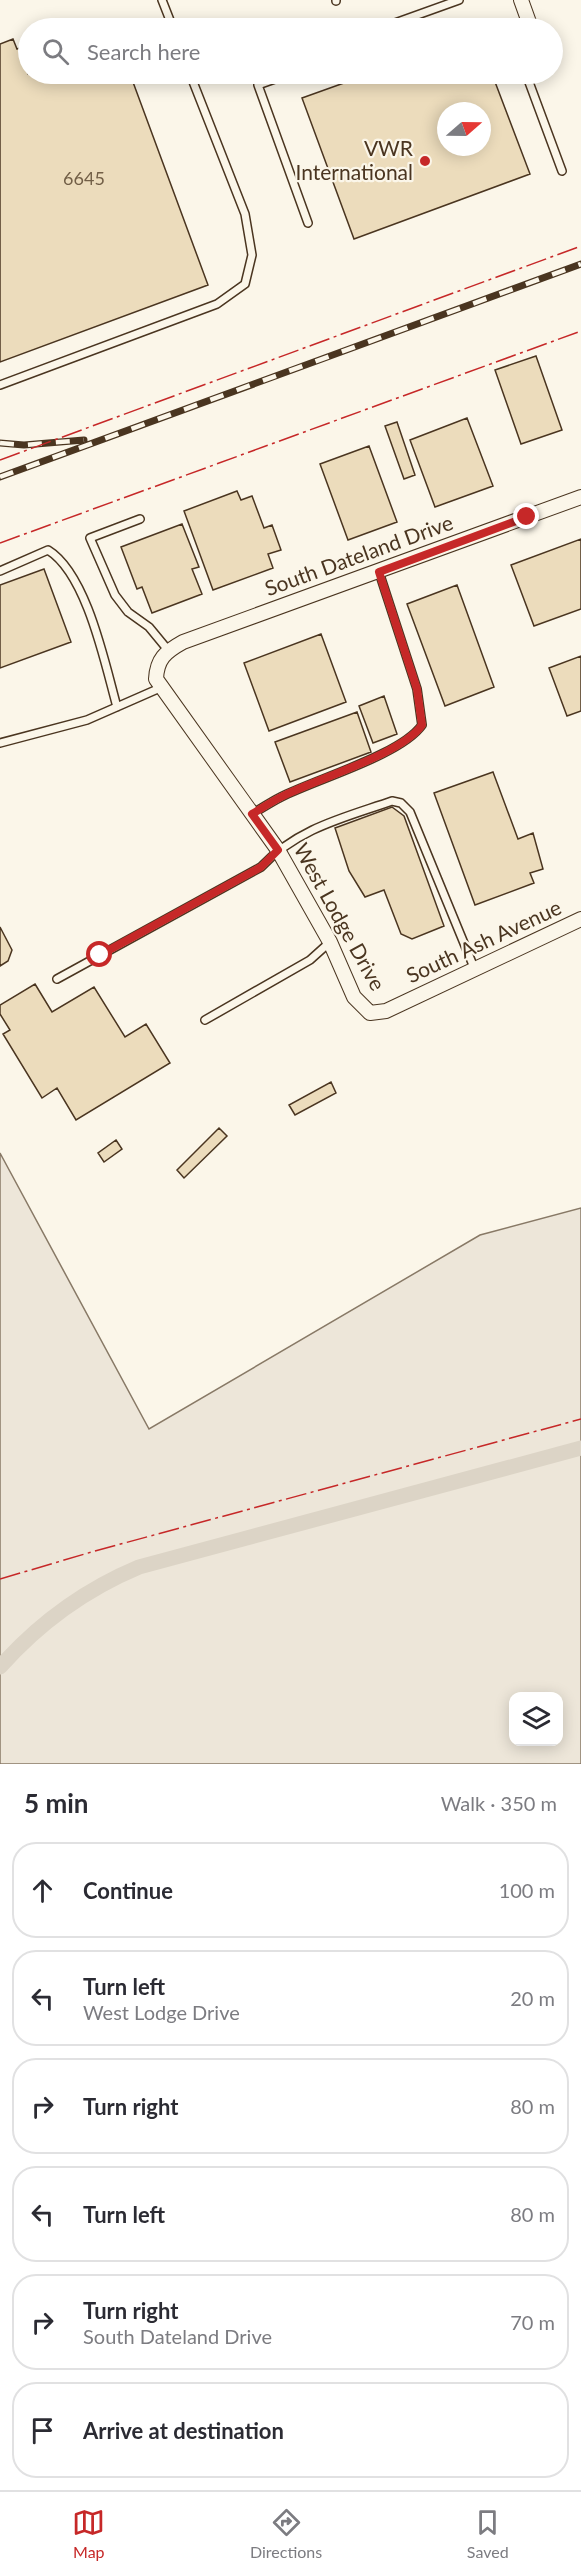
<!DOCTYPE html>
<meta charset="utf-8">
<style>
:root{--surface:#fff;--page:#f7f7f7;--text:#2b2b33;--muted:#7c7c81;--line:#e1e1e2;--accent:#c62828}
body{margin:0;font-family:Lato,sans-serif;background:var(--page);color:var(--text)}
.controls{position:absolute;right:18px;bottom:18px;display:grid;overflow:hidden;border-radius:12px;box-shadow:0 3px 15px #0003}
.controls button{width:54px;height:54px;display:grid;place-items:center;padding:0;border:0;border-bottom:2px solid var(--line);background:var(--surface);color:var(--text);font:30px sans-serif}
.compass{position:absolute;left:437px;top:102px;width:54px;height:54px;border-radius:50%;background:var(--surface);box-shadow:0 3px 15px #0003;rotate:70deg}
.stop{position:absolute;width:18px;height:18px;margin:-14px;border:4px solid #c62828;border-radius:50%;background:#fff}
.stop.end{background:#c62828;border-color:#fff;box-shadow:0 2px 6px #0008}
.list{margin:0;padding:0;list-style:none}
h2{display:flex;justify-content:space-between;align-items:center;height:78px;margin:0;padding:0 24px;font-size:26px}
h2 small{font-size:20px;font-weight:400;color:var(--muted)}
.list li{display:grid;grid-template-columns:39px 1fr auto;gap:18px;align-items:center;box-sizing:border-box;height:96px;margin:0 12px 12px;padding:0 12px;border:2px solid var(--line);border-radius:24px}
.list b{display:block;font-size:22px;white-space:nowrap}
.list p{margin:0;font-size:20px;white-space:nowrap;color:var(--muted)}
.list em{font-size:20px;font-style:normal;color:var(--muted)}
.icon{flex:none;width:33px;height:33px;fill:none;stroke:currentColor;stroke-width:2;stroke-linecap:round;stroke-linejoin:round}
.map{position:relative;flex:none;width:581px;height:1764px;overflow:hidden}
.search{position:absolute;background:var(--surface);box-shadow:0 3px 15px #0003;left:18px;right:18px;top:18px;height:66px;display:flex;align-items:center;gap:15px;box-sizing:border-box;padding:0 21px;border-radius:33px;color:var(--muted);font-size:22px}
.sheet{height:726px;background:var(--surface)}
nav{display:flex;justify-content:space-around;align-items:center;box-sizing:border-box;height:84px;border-top:2px solid var(--line);background:var(--surface);font-size:16px;color:var(--muted)}
nav a{display:grid;justify-items:center;gap:3px}
nav .on{color:var(--accent)}
.map>svg:first-child{display:block}
</style>
<div class="map">
<svg width="581" height="1764" viewBox="0 0 581 1764">
<rect width="100%" height="100%" fill="#fbf6e9"/>
<path fill="#ede6d9" stroke="#887966" stroke-width="1.5" fill-rule="evenodd" d="M0 1153 149 1429 480 1235 581 1208V1764H0ZM514 1696H558V1742H514Z"/>
<g fill="none" stroke-linecap="round" stroke-linejoin="round">
<path stroke="#dcd4c6" stroke-width="15" d="M0 1667C40 1622 84 1590 139 1567L581 1448"/>
</g>
<path fill="#ecdcbc" stroke="#4a3520" stroke-width="1.5" fill-rule="evenodd" d="M13 39 17 49 28 45V74H130L208 285 0 362V44Z
M369 74H492L530 174 354 239 302 98ZM446 111H482V147H446Z
M536 356 562 430 521 444 495 370Z
M467 418 493 486 435 507 410 440Z
M397 422 415 475 404 479 385 426Z
M369 446 397 522 348 540 320 464Z
M237 491 241 500 252 496 264 528 272 525 281 550 268 554 273 568 213 590 184 511Z
M182 524 199 567 192 569 202 594 152 613 142 587 137 589 121 547Z
M581 539V609L534 626 511 565Z
M44 569 71 642 0 668V585Z
M457 585 494 687 445 706 407 604Z
M321 634 346 702 269 731 244 663Z
M581 656V711L567 716 549 668Z
M384 696 397 734 373 743 359 706Z
M357 712 371 752 290 782 275 742Z
M493 772 518 839 533 833 543 869 530 873 534 883 475 905 434 793Z
M392 807 404 816 444 926 412 939 401 934 384 890 365 897 349 871 335 828Z
M0 927 12 950 8 961 0 966Z
M35 984 52 1012 94 987 125 1037 146 1024 170 1063 76 1120 57 1088 42 1098 3 1034 10 1030 0 1014V1005Z
M331 1082 336 1093 295 1115 289 1105Z
M219 1128 227 1136 184 1178 177 1170Z
M116 1140 122 1149 104 1162 98 1153Z"/>
<g fill="none" stroke-linecap="round" stroke-linejoin="round">
<defs>
<path id="service" d="M162 0 173 28
M336 0V1
M381 28 459 0
M289 74 258 85 308 223
M526 74 562 171
M0 385 217 304 245 284 252 255 245 214 190 74
M140 519 90 538 115 595 128 612 149 627 168 650
M0 571 48 550C87 574 105 664 117 707
M0 743 87 720 160 688
M252 814C262 808 271 802 281 797 316 779 401 755 422 725L417 689 379 572
M57 979 261 867C298 828 343 818 392 801L401 803 410 812 475 970
M205 1020 310 960 330 942"/>
<path id="minor" d="M521 0 530 25
M581 497 183 642C165 652 157 659 156 679L278 850 330 942 354 997 370 1013 386 1011 581 919"/>
</defs>
<use href="#service" stroke="#4a3520" stroke-width="10"/>
<use href="#minor" stroke="#4a3520" stroke-width="16"/>
<use href="#service" stroke="#fbf6e9" stroke-width="7"/>
<use href="#minor" stroke="#fbf6e9" stroke-width="14"/>
<defs>
<path id="rail" d="M0 443 24 445 84 440
M0 477 581 264"/>
</defs>
<use href="#rail" stroke="#4a3520" stroke-width="7"/>
<use href="#rail" stroke="#fbf6e9" stroke-width="4.5" stroke-dasharray="14" stroke-linecap="butt"/>
<path stroke="#c62828" stroke-width="1.5" stroke-dasharray="21 4.5 3 4.5" stroke-linecap="butt" d="M0 460 581 246
M0 543 581 331
M0 1579 95 1551 581 1419"/>
</g>
<g fill="none" stroke-linecap="round" stroke-linejoin="round">
<path stroke="#c62828" stroke-width="8" d="M100 955 261 867 278 850 252 814C262 808 271 802 281 797 315 779 401 755 422 725L417 689 379 572 527 517"/>
</g>
<circle fill="#c62828" stroke="#fbf6e9" stroke-width="2" cx="425" cy="161" r="6"/>
<g text-anchor="middle" stroke-width="4.5" stroke-linejoin="round" paint-order="stroke">
<g font-size="18" fill="#725f47">
<text x="84" y="185">6645</text>
</g>
<g font-size="21" fill="#4a3520" stroke="#fbf6e9" text-anchor="end">
<text x="413" y="156">VWR<tspan x="413" dy="24">International</tspan></text>
</g>
<g font-size="21" fill="#4a3520" stroke="#fbf6e9">
<text transform="translate(359 556) rotate(-20)" y="7">South Dateland Drive</text>
<text transform="translate(339 917) rotate(61)" y="7">West Lodge Drive</text>
<text transform="translate(484 942) rotate(-25)" y="7">South Ash Avenue</text>
</g>
</g>
</svg>
<div class="controls">
<button><svg class="icon" aria-label="layers" viewBox="0 0 24 24"><path d="M12 4l9 5-9 5-9-5zM3 14l9 5 9-5"/></svg></button>
</div>
<svg class="compass" viewBox="-18 -18 36 36"><path d="M0-13l5 13h-10z" fill="#e53935"/><path d="M0 13l5-13h-10z" fill="#7c7c81"/></svg>
<div class="stop" style="left:100px;top:955px"></div>
<div class="stop end" style="left:527px;top:517px"></div>
<div class="search"><svg class="icon" aria-label="search" viewBox="0 0 24 24"><circle cx="10" cy="10" r="6"/><path d="M15 15l6 6"/></svg>Search here</div>
</div>
<section class="sheet">
<h2>5 min<small>Walk · 350 m</small></h2>
<ul class="list">
<li><svg class="icon" aria-label="ahead" viewBox="0 0 24 24"><path d="M12 20V5M6 11l6-6 6 6"/></svg><div><b>Continue</b></div><em>100 m</em></li>
<li><svg class="icon" aria-label="left" viewBox="0 0 24 24"><path d="M17 20v-9H6M10 6l-5 5 5 5"/></svg><div><b>Turn left</b><p>West Lodge Drive</p></div><em>20 m</em></li>
<li><svg class="icon" aria-label="right" viewBox="0 0 24 24"><path d="M7 20v-9h11M14 6l5 5-5 5"/></svg><div><b>Turn right</b></div><em>80 m</em></li>
<li><svg class="icon" aria-label="left" viewBox="0 0 24 24"><path d="M17 20v-9H6M10 6l-5 5 5 5"/></svg><div><b>Turn left</b></div><em>80 m</em></li>
<li><svg class="icon" aria-label="right" viewBox="0 0 24 24"><path d="M7 20v-9h11M14 6l5 5-5 5"/></svg><div><b>Turn right</b><p>South Dateland Drive</p></div><em>70 m</em></li>
<li><svg class="icon" aria-label="arrive" viewBox="0 0 24 24"><path d="M6 21V4h12l-3 4 3 4H6"/></svg><div><b>Arrive at destination</b></div></li>
</ul>
</section>
<nav>
<a class="on"><svg class="icon" aria-label="map" viewBox="0 0 24 24"><path d="M3 6l6-2 6 2 6-2v14l-6 2-6-2-6 2zM9 4v14M15 6v14"/></svg>Map</a>
<a><svg class="icon" aria-label="directions" viewBox="0 0 24 24"><path d="M12 3l9 9-9 9-9-9zM9 14v-3h6M13 9l2 2-2 2"/></svg>Directions</a>
<a><svg class="icon" aria-label="saved" viewBox="0 0 24 24"><path d="M7 4h10v16l-5-4-5 4z"/></svg>Saved</a>
</nav>
